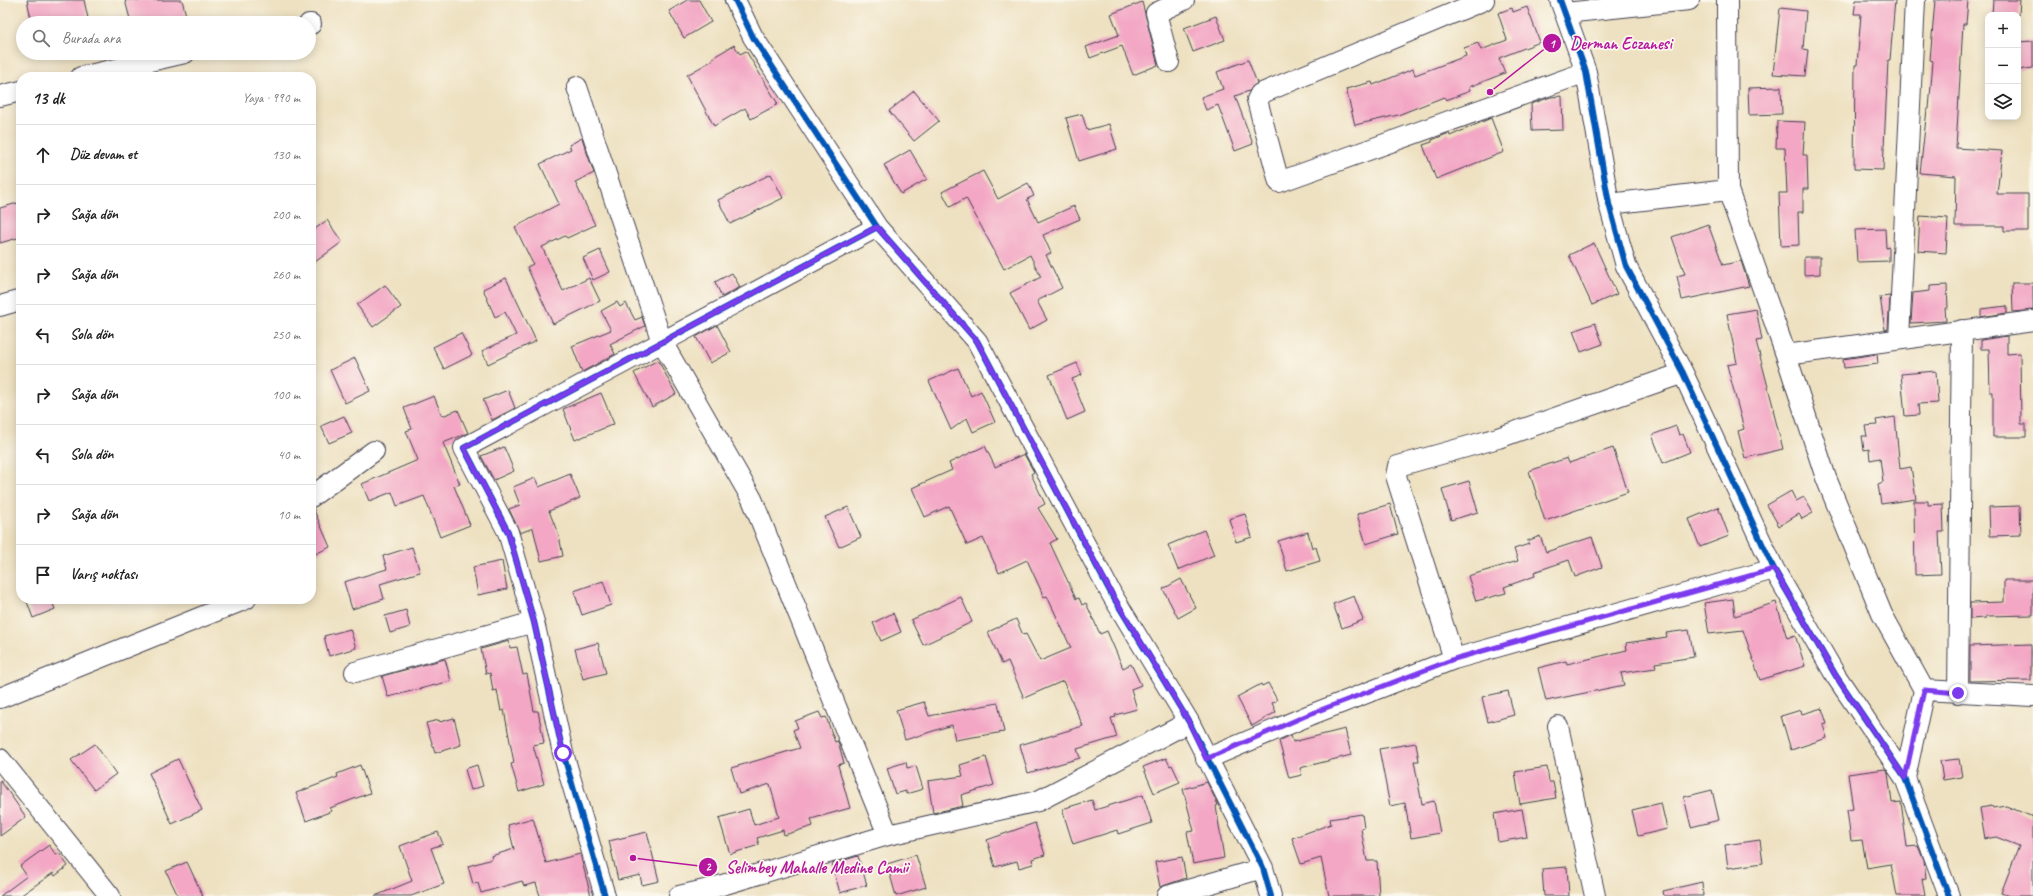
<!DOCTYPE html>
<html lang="tr">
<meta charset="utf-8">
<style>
:root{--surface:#fff;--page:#f6f6f6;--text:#222;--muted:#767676;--line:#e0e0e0}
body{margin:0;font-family:Caveat,sans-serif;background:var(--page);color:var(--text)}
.controls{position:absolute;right:12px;top:12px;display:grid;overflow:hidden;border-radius:8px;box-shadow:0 2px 10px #0003}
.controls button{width:36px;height:36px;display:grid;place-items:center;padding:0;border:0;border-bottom:1px solid var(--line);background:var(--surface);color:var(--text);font:20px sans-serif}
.stop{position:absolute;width:12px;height:12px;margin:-9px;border:3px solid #7c3aed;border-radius:50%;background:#fff}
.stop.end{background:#7c3aed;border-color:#fff;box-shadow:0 1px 4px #0008}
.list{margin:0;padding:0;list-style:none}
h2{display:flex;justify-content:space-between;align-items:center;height:52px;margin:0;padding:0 16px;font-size:17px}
h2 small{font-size:13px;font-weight:400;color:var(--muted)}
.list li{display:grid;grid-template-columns:26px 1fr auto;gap:12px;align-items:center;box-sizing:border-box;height:60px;padding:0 16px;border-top:1px solid var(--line)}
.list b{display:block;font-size:15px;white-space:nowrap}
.list em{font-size:13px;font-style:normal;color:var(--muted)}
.icon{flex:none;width:22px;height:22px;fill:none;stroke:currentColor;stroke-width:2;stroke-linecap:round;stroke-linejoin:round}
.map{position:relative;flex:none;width:2033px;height:896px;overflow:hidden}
.search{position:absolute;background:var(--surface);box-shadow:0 2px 10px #0003;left:16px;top:16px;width:300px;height:44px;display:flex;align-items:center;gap:10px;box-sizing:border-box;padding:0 14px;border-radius:22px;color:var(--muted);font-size:15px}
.panel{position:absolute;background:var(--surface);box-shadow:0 2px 10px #0003;left:16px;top:72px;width:300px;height:532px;border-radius:16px}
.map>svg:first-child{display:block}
</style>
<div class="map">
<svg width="2033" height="896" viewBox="0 0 2033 896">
<rect width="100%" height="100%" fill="#fbf7ec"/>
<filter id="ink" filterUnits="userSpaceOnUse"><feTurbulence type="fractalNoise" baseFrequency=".025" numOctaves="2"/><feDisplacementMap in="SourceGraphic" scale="8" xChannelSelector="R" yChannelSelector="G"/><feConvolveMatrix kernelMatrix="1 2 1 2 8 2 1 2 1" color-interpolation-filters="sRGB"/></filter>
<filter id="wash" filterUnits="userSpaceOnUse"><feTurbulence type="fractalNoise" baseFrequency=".012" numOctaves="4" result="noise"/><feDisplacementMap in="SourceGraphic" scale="16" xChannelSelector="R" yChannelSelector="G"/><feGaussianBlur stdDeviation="0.9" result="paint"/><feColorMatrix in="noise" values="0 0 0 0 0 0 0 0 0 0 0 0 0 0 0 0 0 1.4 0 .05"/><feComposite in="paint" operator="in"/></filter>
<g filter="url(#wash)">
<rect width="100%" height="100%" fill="#eee1c1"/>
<g id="blocks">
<path fill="#f3a7c4" d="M27 0H84L89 23H32Z
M125 0H182L188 23H131Z
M687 0H699L711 22 684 38 669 11Z
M1856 0H1895L1890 60H1888L1883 170 1854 169 1855 65H1857L1861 14H1854Z
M1935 0H1968L1966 24H1963L1956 148 2002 151 1997 194H2028V231H2004V226H1955L1956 176 1920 173 1927 109H1929L1933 61 1930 60Z
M1993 0H2020L2019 15H1992Z
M1142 2 1158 65 1133 75 1122 46 1090 58 1086 47 1119 35 1111 14Z
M1527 7 1540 42 1499 58 1505 73 1469 87 1470 91 1446 100 1444 97 1398 115 1355 125 1346 89 1372 82 1373 85 1413 69 1415 75 1466 56 1464 48 1478 43 1481 50 1507 40 1498 13 1512 8 1513 12Z
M1780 8 1806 11 1803 49 1808 50 1805 76 1773 74Z
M1216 16 1225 40 1193 52 1184 28Z
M2033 41V68L2018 70V42Z
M734 45 740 54 746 51 778 104 751 119 745 108 714 126 687 75 713 60 712 58Z
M1248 60 1257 83 1249 91 1235 96 1253 144 1235 151 1218 105 1206 110 1201 97 1223 89 1217 72Z
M1781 87 1782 114 1749 115 1748 88Z
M914 91 939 121 914 141 889 111Z
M1562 96 1563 130 1532 131 1531 104 1551 97Z
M1082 114 1087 130 1109 124 1117 149 1079 161 1066 118Z
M1491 118 1504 152 1436 179 1423 145 1432 142V140L1449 133 1450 136Z
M1777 121 1805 122 1803 155H1807L1808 189H1803V212H1798L1799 245 1781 246 1779 193H1787L1785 148H1776Z
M582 138 594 173 575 182 595 225 567 238 565 236 542 247 563 291 589 278 600 301 553 324 527 267 533 264 515 227 559 204 540 164 571 149 569 145Z
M910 150 927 179 901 194 884 165Z
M983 171 998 199 1028 183 1034 196 1027 199 1038 222 1074 206 1080 219 1043 235 1051 253 1046 255 1062 288 1037 301 1047 320 1029 330 1010 293 1041 277 1030 255 1004 269 966 198 950 207 942 192Z
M771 174 783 198 730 224 718 200Z
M21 202V237L0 243V208Z
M1920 216 1948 218 1946 253 1918 251Z
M327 220 342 242 311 265V232Z
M1708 224 1723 265 1741 261 1749 286 1682 300 1677 276 1685 274 1672 237Z
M1885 229 1886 248 1889 247V261L1857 262 1855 230Z
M1594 243 1617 294 1592 305 1569 255Z
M600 250 610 272 593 280 583 258Z
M1804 257H1820V274L1804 275Z
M732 273 740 287 722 297 715 282Z
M506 278 536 341 488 364 482 351 516 335 505 312 495 317 483 289Z
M2012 283H2033V310L2013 312Z
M385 285 401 307 373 327 357 305Z
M1947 285 1948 308H1945L1946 321 1911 323 1913 293 1930 291V286Z
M1890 296 1888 329 1885 330 1880 297Z
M617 302 620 307 626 303 635 320 642 317 645 326 610 344 615 354 582 372 572 346 611 330 601 311Z
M2007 306V313L1981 317V309Z
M1756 309 1762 340 1756 341 1774 410H1773L1783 449 1745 458 1738 431 1744 429 1727 365 1737 363 1727 314Z
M1595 323 1603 344 1581 352 1573 331Z
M717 325 731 352 710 363 696 337Z
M461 333 472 355 444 369 433 347Z
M2007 336V354L2020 353 2021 424H2026V437H1993V392H1990L1989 349H1981V340Z
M1877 354 1878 364 1844 368 1843 359Z
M355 358 370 391 345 403 330 370Z
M658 360 676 394 652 407 634 373Z
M1077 363 1082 375 1072 379 1085 412 1067 420 1049 375Z
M958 368 971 396 981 391 995 422 973 432 967 418 951 430 929 381Z
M1936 371 1938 403 1918 404 1919 415 1905 416 1901 374Z
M508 390 515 408 492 420 483 400Z
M601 393 614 424 575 440 563 409Z
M434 396 442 416 458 410 468 433 443 443 460 484 454 486 470 525 440 537 424 496 397 506 392 492 369 501 362 484 418 460 406 431 412 429 404 408Z
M344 416 352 433 329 443 321 426Z
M1895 417 1900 469 1911 467 1916 499 1881 504 1878 484 1883 482 1880 458 1870 460 1869 449 1864 450 1862 436H1867L1865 426 1877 425 1876 420Z
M1676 426 1679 435 1683 434 1690 452 1663 463 1652 435Z
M985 446 995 467 1024 454 1034 472 1031 474 1045 504 1038 508 1057 539 1050 543 1076 599 1079 598 1082 605 1086 603 1100 634 1107 631 1123 668 1131 664 1141 685 1131 689 1137 709 1115 715 1116 717 1111 718 1117 737 1077 749 1080 758 1028 773 1020 745 1083 726 1063 681 1024 698 1008 661 1002 664 988 632 1016 619 1023 635 1026 634 1040 661 1071 648 1047 596 1044 597 1027 560 999 573 983 538 967 545 949 506 925 517 912 488 952 470 949 463Z
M504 447 514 471 494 480 481 456Z
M1613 448 1628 492 1545 521 1529 471 1567 458 1569 463Z
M570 474 580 498 549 511 559 536 563 556 541 561 533 528 520 533 509 509 520 505 513 487 535 478 539 487Z
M1469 481 1478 512 1451 520 1442 489Z
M1791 491 1796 501 1804 497 1813 513 1802 519 1799 514 1779 526 1767 505Z
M1914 501H1928V505L1943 504 1944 532H1939L1941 574 1915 575Z
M1390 504 1398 534 1366 544 1357 514Z
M2020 506 2021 535 1990 536 1989 507Z
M848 507 861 537 839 547 825 517Z
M1718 507 1729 536 1700 547 1689 519Z
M311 508H313L330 547 311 556Z
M1245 514 1252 537 1236 542 1229 519Z
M1204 530 1214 555 1178 570 1168 545Z
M1308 532 1312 548 1316 547 1320 561 1287 571 1278 541Z
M1540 536 1546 552 1592 537 1602 567 1575 577 1569 560 1534 572 1535 576 1504 587 1506 593 1476 601 1468 576 1518 561 1514 549 1529 544 1527 541Z
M412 547 420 572 380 584 384 599 352 609 344 582 387 569 383 556Z
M502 561 507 589 478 595 473 567Z
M1181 579 1196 608 1178 618 1163 589Z
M2004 580H2033V615L1986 616V618L1970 619V603L2004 602Z
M603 581 611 605 582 615 574 591Z
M1354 596 1363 620 1342 628 1333 604Z
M961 597 972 622 923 645 911 620Z
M26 599H51L55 609 33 618Z
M1733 599 1735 616 1776 602 1787 638 1795 635 1805 666 1760 680 1743 630 1709 634 1704 603Z
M406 610 410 627 390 633 385 616Z
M893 613 901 632 881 641 873 623Z
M350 629 356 648 329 656 324 636Z
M1689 630 1694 657 1655 663 1656 668 1621 673 1624 685 1546 701 1538 668 1566 661 1567 664 1627 650 1626 643 1667 637 1666 633Z
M509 641 510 648 517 647 523 675 527 674 534 711H538L544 743 533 745 544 784 519 792 511 764 514 763 504 710 501 711 497 690 493 691 490 673 486 674 481 649Z
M598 643 606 673 583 679 575 649Z
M2031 644V680L1970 681V646Z
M445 659 451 681 388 697 382 676Z
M1268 683 1277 700 1272 703 1276 712 1252 726 1237 697 1261 684 1262 686Z
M1508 691 1514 715 1488 722 1482 697Z
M924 702 929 716 998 703 1004 732 955 740 952 725 905 740 896 710Z
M1822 708 1827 724 1823 725 1827 738 1791 750 1781 716 1801 710 1802 714Z
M819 712 822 718 826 717 835 742 838 741 839 745 844 763 838 765 850 808 811 819 813 826 784 835 783 830 757 838 759 845 730 854 719 818 749 809 754 825 779 817 770 784 739 794 731 768 800 748 793 730 798 728 795 721Z
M454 718 461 745 435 753 426 723 439 720 440 722Z
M1345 729 1351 755 1300 768 1302 775 1289 778 1279 741 1291 735 1293 742Z
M1416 743 1419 761H1414L1422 804 1434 801 1440 833 1411 838 1405 803 1390 806 1379 749Z
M95 744 116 774 94 790 71 760Z
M986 757 994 785 961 795 963 806 933 813 928 781 963 776 960 765Z
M1166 758 1170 766 1172 765 1180 782 1154 793 1143 767Z
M178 759 202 810 172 824 149 773Z
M1959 759 1962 777 1943 780 1940 761Z
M906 762 907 768 916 766 923 789 906 794V791L895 794 887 768Z
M360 765 370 793 330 808 332 811 306 821 296 793 338 777 337 774Z
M477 765 483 786 471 790 465 769Z
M1547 767 1549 782H1553L1556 798 1520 804 1515 772Z
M1885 769 1888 773 1892 803 1901 802 1907 847 1918 846 1924 861 1926 878 1922 879 1925 896H1897L1891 864 1867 868 1862 840 1851 841 1847 810 1853 809 1848 774Z
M0 780 26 817 0 836Z
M1207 782 1218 805 1216 806 1224 858 1193 864 1187 832 1194 831 1183 789Z
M1712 790 1719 820 1691 827 1684 797Z
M1143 795 1152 823 1118 834 1117 830 1073 844 1062 809 1092 800 1095 810Z
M1661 803 1667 829 1638 836 1632 810Z
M1992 806 1993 808 2006 806 2033 817V896H2009L2001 893 2019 846 1996 837 1985 839 1980 808Z
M1522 809 1527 837 1498 842 1494 814Z
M1362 814 1364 828 1361 829 1367 861H1377L1379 896H1329L1321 858 1301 864 1292 838 1331 824 1330 819Z
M533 818 546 863 580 854 591 896H540L536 883 524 886 522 881 481 893 478 883 473 884 468 866 492 859 491 856 514 849 508 825Z
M1035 823 1045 855 1032 859 1033 864 1019 868 1017 861 995 867 987 840Z
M438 832 443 844 431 848 444 884 411 896H375L412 881 400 846Z
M647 832 659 881 642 885 640 875 618 880 609 841Z
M1760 840 1763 863 1728 868 1725 845Z
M49 845 56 855 59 853 68 866 55 876 53 873 20 896H0L27 876 20 866Z
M916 855 926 887 896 896 887 864Z
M858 856 867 885 840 893 832 864Z
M1182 857 1186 878 1160 887 1155 862Z
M187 862 203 896H178L166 871Z
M1567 867 1569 896H1544L1542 869Z
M1702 882 1703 896H1664L1663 891Z"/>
</g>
</g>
<g filter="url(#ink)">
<use href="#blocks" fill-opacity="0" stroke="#413f4f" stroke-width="1"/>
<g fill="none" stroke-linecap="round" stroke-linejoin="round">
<defs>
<path id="minor" d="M735 0 753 37 877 227 977 341 1112 595 1189 722 1263 868 1271 896
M1484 0 1260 94 1257 100 1279 182 1586 72
M1560 0 1586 72 1609 204 1626 266 1683 373 1774 569 1836 676 1905 778 1949 896
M1727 0 1728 190 1786 355 1826 478 1882 614 1924 690 1905 778
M1565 13 1689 0
M309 24H311
M1169 62 1156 13 1184 0
M81 77 185 53
M577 87 662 342 752 499 888 835
M0 96 21 91
M1609 204 1728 190
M0 306 21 300
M1899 339 1915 0
M1786 355 2033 321
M311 497 374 451
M1454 659 1396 476 1398 466 1498 438 1683 373
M355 672 534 622
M1924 690 2033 696
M1958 693 1962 330
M0 698 246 599
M1558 726 1595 896
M0 759 110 896
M1206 759 1310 715 1454 659 1774 569
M605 896 563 753 534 622 508 532 464 448 877 227
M679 896 709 889 888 835 1038 801 1189 722
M1167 896 1263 868"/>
</defs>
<use href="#minor" stroke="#413f4f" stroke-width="22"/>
<use href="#minor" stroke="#fff" stroke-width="20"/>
<defs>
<path id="cycleway" d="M735 0 753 37 877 227 977 341 1112 595 1189 722 1263 868 1271 896
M1560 0 1586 72 1609 204 1626 266 1683 373 1774 569 1836 676 1905 778 1949 896
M605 896 563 753 534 622 508 532 464 448 877 227"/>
</defs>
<use href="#cycleway" stroke="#fbf7ec" stroke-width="8"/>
<use href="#cycleway" stroke="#0057b8" stroke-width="6"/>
</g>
</g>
<g fill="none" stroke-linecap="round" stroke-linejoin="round" filter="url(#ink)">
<path stroke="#7c3aed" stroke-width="5" d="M563 753 534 622 508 532 464 448 877 227 977 341 1112 594 1189 722 1206 759 1310 714 1454 659 1774 569 1836 676 1905 778 1924 690 1958 693"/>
</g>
<path fill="none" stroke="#b5179e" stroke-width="1.5" d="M1490 92L1552 43M633 858L708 867"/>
<g fill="#b5179e" stroke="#fbf7ec" stroke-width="1.5">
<circle cx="1490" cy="92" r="4"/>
<circle cx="633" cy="858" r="4"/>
<circle cx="1552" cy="43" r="10"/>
<circle cx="708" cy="867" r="10"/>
</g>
<g font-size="12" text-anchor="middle" font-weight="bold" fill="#fff">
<text x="1552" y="48">1</text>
<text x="708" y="871">2</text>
</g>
<g font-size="17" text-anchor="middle" font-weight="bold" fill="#b5179e" stroke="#fbf7ec" stroke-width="3.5" stroke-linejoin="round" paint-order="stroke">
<text x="1621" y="49">Derman Eczanesi</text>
<text x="817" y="873">Selimbey Mahalle Medine Camii</text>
</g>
</svg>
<div class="controls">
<button>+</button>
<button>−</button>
<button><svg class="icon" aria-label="layers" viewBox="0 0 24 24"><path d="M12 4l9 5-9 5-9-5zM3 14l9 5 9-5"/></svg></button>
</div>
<div class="stop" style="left:563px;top:753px"></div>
<div class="stop end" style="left:1958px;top:693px"></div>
<div class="search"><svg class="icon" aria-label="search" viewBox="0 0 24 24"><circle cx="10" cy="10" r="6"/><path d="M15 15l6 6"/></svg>Burada ara</div>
<section class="panel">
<h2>13 dk<small>Yaya · 990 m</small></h2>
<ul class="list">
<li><svg class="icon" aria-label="ahead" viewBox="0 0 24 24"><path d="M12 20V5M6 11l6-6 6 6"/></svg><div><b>Düz devam et</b></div><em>130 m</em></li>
<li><svg class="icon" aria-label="right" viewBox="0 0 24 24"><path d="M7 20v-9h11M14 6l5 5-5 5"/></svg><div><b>Sağa dön</b></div><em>200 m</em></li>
<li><svg class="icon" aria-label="right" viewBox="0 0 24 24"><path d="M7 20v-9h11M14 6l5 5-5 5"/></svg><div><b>Sağa dön</b></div><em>260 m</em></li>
<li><svg class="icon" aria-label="left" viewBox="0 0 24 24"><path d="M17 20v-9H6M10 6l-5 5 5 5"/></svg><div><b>Sola dön</b></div><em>250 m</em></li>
<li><svg class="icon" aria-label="right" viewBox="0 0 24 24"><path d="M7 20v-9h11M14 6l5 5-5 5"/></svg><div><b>Sağa dön</b></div><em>100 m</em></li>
<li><svg class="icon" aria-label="left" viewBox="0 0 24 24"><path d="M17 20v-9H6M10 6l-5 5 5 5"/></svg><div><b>Sola dön</b></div><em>40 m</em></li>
<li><svg class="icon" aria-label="right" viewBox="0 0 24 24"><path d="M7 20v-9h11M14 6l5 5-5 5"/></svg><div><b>Sağa dön</b></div><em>10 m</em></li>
<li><svg class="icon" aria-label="arrive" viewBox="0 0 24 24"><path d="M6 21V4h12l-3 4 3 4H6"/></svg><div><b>Varış noktası</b></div></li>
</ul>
</section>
</div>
